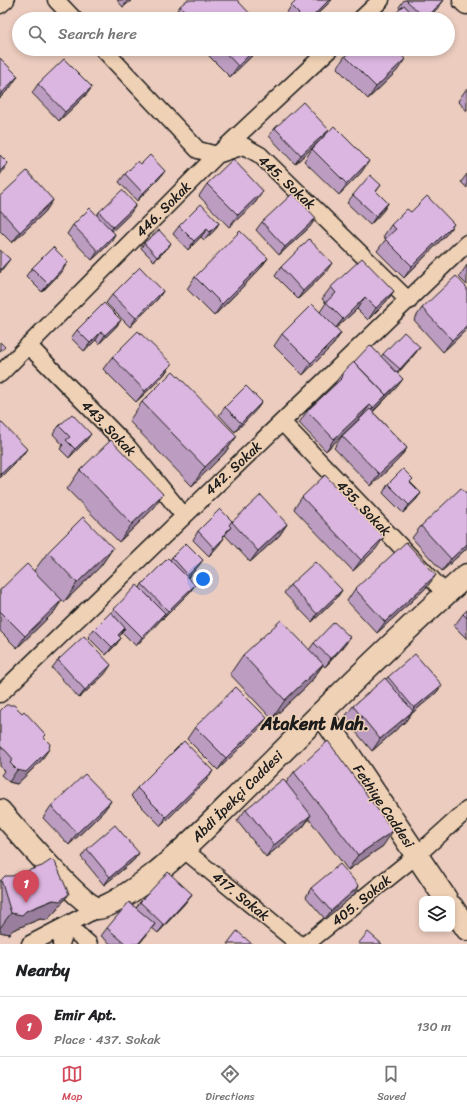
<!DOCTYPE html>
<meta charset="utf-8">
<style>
:root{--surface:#fff;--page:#f6f6f6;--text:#202124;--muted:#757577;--line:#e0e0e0;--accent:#d1495b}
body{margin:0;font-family:Sriracha,sans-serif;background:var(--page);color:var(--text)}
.controls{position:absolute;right:12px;bottom:12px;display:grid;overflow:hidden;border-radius:8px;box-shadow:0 2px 6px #0003}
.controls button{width:36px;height:36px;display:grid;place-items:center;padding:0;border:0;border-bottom:1px solid var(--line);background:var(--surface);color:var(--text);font:20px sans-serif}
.you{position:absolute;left:203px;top:579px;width:14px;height:14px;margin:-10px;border:3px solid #fff;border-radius:50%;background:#1a73e8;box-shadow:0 0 0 6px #1a73e833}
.badge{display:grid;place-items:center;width:26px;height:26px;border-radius:50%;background:var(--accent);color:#fff;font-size:13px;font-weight:700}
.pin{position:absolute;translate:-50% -33px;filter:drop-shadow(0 1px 2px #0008)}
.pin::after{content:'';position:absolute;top:21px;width:14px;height:12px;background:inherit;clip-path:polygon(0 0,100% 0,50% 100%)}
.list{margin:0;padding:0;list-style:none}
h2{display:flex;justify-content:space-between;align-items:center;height:52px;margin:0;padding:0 16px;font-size:17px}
h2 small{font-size:13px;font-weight:400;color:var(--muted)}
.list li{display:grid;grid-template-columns:26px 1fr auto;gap:12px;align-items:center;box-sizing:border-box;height:60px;padding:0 16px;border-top:1px solid var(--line)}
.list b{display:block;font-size:15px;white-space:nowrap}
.list p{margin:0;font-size:13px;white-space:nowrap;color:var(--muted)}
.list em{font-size:13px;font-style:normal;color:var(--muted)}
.icon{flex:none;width:22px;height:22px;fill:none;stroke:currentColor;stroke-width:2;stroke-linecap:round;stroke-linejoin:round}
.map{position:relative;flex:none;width:467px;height:944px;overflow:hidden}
.search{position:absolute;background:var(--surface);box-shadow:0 2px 6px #0003;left:12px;right:12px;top:12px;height:44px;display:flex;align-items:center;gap:10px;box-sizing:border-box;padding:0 14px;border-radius:22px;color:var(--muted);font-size:15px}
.sheet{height:112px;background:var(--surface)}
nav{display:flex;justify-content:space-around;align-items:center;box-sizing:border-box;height:56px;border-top:1px solid var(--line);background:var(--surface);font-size:11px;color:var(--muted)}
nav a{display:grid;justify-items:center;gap:2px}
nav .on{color:var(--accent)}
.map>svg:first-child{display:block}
</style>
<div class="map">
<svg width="467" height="944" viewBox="0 0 467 944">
<rect width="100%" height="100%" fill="#ebccbe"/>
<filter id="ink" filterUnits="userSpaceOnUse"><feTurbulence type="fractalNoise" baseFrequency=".025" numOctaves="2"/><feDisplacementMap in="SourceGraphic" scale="8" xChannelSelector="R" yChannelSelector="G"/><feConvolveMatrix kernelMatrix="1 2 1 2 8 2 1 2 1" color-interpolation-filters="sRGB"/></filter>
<g filter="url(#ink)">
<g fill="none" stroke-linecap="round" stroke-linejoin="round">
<defs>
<path id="street" d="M56 0 74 19
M0 5 6 0
M361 19 381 0
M103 49 198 150 217 155 244 146 260 155 409 301
M28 345 128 447 184 516
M0 374 217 155 330 49
M282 422 446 594
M0 694 467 243
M183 849 299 944
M30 944 99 908
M61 944 67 925 89 944
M306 944 417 855 467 810"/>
<path id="secondary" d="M464 0 467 3
M321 713 446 899
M0 811C16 829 79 903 97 908 107 910 143 883 152 876 190 846 224 809 259 775 327 707 395 639 467 575
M452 907 467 929"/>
</defs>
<use href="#street" stroke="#1c1c1c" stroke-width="19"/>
<use href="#secondary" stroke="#1c1c1c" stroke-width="25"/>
<use href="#street" stroke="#efd1b5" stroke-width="16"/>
<use href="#secondary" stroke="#efd1b5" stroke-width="22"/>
</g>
<path fill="#bc9dc1" stroke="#1c1c1c" d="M117 0H132L123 7Z
M297 0H332L312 19H290L286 14 291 6Z
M404 0H444L428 19H390L400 9 399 7Z
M180 6 255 19H173L172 18Z
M202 49H259L230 77Z
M396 50 397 71 368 99 337 68 345 56Z
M38 84 92 87 86 95 59 121 32 93Z
M467 88V111L458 101Z
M275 128 323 137 361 173 339 195 304 161 312 149 321 139 295 164 269 136Z
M141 164 159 179 137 201 119 182 125 174Z
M467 174V188L461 182Z
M207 184 263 191 255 203 229 227 199 196Z
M381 185 376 192 388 203 383 211 370 225 347 203 353 195Z
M0 196 53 200 45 212 12 243 0 231Z
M99 212 130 214 112 231 115 234 110 243 92 260 67 234 73 225 97 215Z
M411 212 446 235 404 278 377 251 386 239 383 237 391 225Z
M262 222 310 227 279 255 256 230Z
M219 223 214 231 204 240 201 237 188 250 173 234 179 226Z
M144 243 168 248 154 261 141 248Z
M268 258 259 270 214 316 187 289 195 277Z
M467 265V285L459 277Z
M281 267 326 272 298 299 275 276Z
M32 268 62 271 42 292 26 276Z
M331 287 394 291 385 303 368 320 357 309 336 328 341 333 333 345 303 375 274 346 282 334 320 312 326 303 322 299Z
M163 291 157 300 130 327 106 303 112 295Z
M422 308 467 329 443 352 414 320Z
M121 320 115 328 99 344 96 340 84 351 71 338 77 330Z
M420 347 414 355 398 373 397 387 373 412 407 448 398 460 371 486 334 448 342 436 362 417V416L326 451 299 423 307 411 335 385V383L344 371 381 357 383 354Z
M112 357 172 364 163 376 136 402 103 369Z
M142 402 237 436 224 454 192 486 129 421Z
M262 402 256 410 235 432 219 415 225 407Z
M59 426 85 442 69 458 60 449 63 445 53 434Z
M80 470 150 512 119 542 67 489Z
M413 479 410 482 421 493 415 501 403 513 383 493 388 484Z
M302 497 376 549 353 571 294 509Z
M232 521 287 524 279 536 250 562 225 535 223 537 224 538 218 546 209 556 193 540 198 531Z
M421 526 467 548 442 571 412 538Z
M113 548 100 567 64 602 62 600 54 612 17 648 0 631V590L34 571 48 552Z
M172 557 197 568 188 578 195 585 189 593 163 619 162 618 159 622 136 646 122 632 119 636 121 638 115 646 106 655 88 637 94 629 111 613 114 609 140 588 142 584 170 560Z
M290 585 342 590 336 599 312 622 284 593Z
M427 587 377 633 347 601 355 589Z
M467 610V639L454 626 463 614Z
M350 637 345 645 325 667 323 665 310 683 272 719 230 674 243 655 309 650 314 643Z
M58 660 105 674 79 698 52 668Z
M388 677 442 685 436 693 410 715 405 722 372 751 344 718 353 706 386 679Z
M0 711 22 713 46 735 44 737 41 761 17 784 9 782 1 775 4 771 0 766Z
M195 727 258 730 218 770 187 739Z
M294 772 383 846 348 870 309 819 303 827 266 857 237 821 246 809 286 783Z
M207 780 161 826 131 796 137 788Z
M111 801 103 812 69 845 43 818 51 806Z
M87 849 139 853 133 861 104 885 81 857Z
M5 876 69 894 55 912 47 920 40 919 13 930 9 934 0 932V881Z
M359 886 354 895 325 919 306 897 311 888Z
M192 894 186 902 158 933 152 928 139 944H111L101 936 107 928 136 908 140 902Z"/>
<path fill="#997f9d" stroke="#1c1c1c" d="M128 0H132L123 7Z
M329 0H332L312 19H310Z
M443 0H444L442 3 428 19H426Z
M255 49H259L230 77 238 66Z
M405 59 397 71 368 99 376 87Z
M18 76 10 88 0 98V95Z
M92 87 86 95 59 121 65 112Z
M329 130 323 138 295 164 301 155Z
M369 161 361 173 339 195 347 184Z
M8 163 0 175V171Z
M165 171 159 179 137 201 143 193Z
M263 191 255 203 229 227 238 215Z
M53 200 45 212 12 243 20 232Z
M388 203 383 211 370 225 376 216Z
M136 205 130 214 107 236 113 227Z
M316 218 310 227 279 255 285 247Z
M219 223 214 231 204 240 210 232Z
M454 224 446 235 404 278 412 266Z
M207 229 201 237 188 250 194 241Z
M115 234 110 243 92 260 98 251Z
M171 243 168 248 154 261 157 257Z
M268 258 259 270 214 316 222 304Z
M10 259 1 271 0 273V270Z
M68 262 62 271 42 292 48 284Z
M332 263 326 272 298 299 303 291Z
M163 291 157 300 130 327 136 318Z
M394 291 385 303 368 320 376 308Z
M365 297 357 309 334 330 343 319Z
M121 320 115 328 99 344 105 335Z
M467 325V329L443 352 452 340Z
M101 332 96 340 84 351 90 343Z
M341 333 333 345 303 375 311 363Z
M420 347 414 355 394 377 400 369Z
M172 364 163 376 136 402 145 391Z
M403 379 397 387 365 419 373 408Z
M262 402 256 410 235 432 241 423Z
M370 405 362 416 326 451 334 439Z
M91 434 85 442 69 458 75 449Z
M237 436 224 454 192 486 205 467Z
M407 448 398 460 371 486 379 474Z
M27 449 21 457 0 478V475L1 474Z
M421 493 415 501 403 513 409 505Z
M163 494 150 512 119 542 132 524Z
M287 524 279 536 250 562 258 551Z
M231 527 225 535 216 544 222 536Z
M384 537 376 549 353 571 361 560Z
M224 538 218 546 209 556 214 548Z
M467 544V548L442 571 451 559Z
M113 548 100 567 64 602 77 583Z
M203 560 197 568 182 583 188 575Z
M436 575 427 587 377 633 385 622Z
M195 585 189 593 163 619 168 611Z
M342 590 336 599 312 622 317 614Z
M62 600 54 612 17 648 25 636Z
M165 613 159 622 136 646 142 637Z
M125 628 120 636 112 643 118 635Z
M350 637 345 645 325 667 331 659Z
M121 638 115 646 106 655 112 647Z
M323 664 310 683 272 719 285 700Z
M111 665 105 674 79 698 85 690Z
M442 685 436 693 410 715 405 722 372 751 380 739 412 712 414 708Z
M267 718 258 730 218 770 226 758Z
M49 749 41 761 17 784 9 782 17 770Z
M213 771 207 780 161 826 166 817Z
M111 801 103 812 69 845 77 833Z
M311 815 303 827 266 857 274 845Z
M393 831 383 846 348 870 358 855Z
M139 853 133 861 104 885 110 877Z
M359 886 354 895 325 919 331 911Z
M69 894 55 912 47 920 40 919 13 930 9 934 0 932V928L11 913 26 911Z
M192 894 186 902 158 933 164 925Z
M155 924 149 932 139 944H138Z"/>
<path fill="#dbb6e0" stroke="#1c1c1c" d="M187 0H237L255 19H193L180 6Z
M297 0H329L310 19H304L291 6Z
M406 0H443L426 19Z
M404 5 417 19H390Z
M222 49H255L238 66Z
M353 49H395L405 59 376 87 345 56Z
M0 58 18 76 0 95Z
M64 59 92 87 65 112 38 84Z
M303 102 329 130 301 155 275 128Z
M334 126 369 161 347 184 312 149Z
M0 155 8 163 0 171Z
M150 155 165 171 143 193 125 174 138 161 141 164Z
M233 159 263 191 238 215 207 184Z
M27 171 53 200 20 232 0 210V196Z
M370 175 381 185 376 191 388 203 376 216 353 195Z
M122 190 136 205 113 227 99 212Z
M293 193 316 218 285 247 262 222Z
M427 196 454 224 412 266 385 239 396 229 391 225 407 209 411 212Z
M201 204 219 223 210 232 207 229 194 241 179 226Z
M90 208 115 234 98 251 73 225Z
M159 230 171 243 157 257 144 243Z
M240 231 268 258 222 304 195 277Z
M309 239 332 263 303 291 281 267Z
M53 247 68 262 48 284 32 268Z
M0 250 10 259 0 270Z
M362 258 394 291 376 308 365 297 343 319 326 302 336 293 331 287Z
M140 267 163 291 136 318 112 295Z
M456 276 467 288V325L452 340 422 308Z
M104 303 121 320 105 335 101 332 90 343 77 330Z
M312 304 341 333 311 363 282 334Z
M138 331 172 364 145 391 112 357Z
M404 332 420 347 400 369 383 354Z
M0 342 5 347 0 351Z
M370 345 403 379 385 396 386 395 354 362Z
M354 362 386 395 373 408 370 405 334 439 307 411 342 378 344 371Z
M173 371 237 436 205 467 142 402Z
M246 386 262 402 241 423 225 407Z
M370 409 407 448 379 474 342 436Z
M72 414 91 434 75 449 66 440 70 437 59 426Z
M0 421 27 449 1 474 0 473Z
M111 440 163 494 132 524 80 470Z
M403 469 413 479 410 482 421 493 409 505 388 484Z
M325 475 384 537 361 560 302 497Z
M461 488 467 494V544L451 559 421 526Z
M261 495 287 524 258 551 232 522Z
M220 509 232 521 229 525 231 527 222 536 224 538 214 548 198 531Z
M83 517 113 548 77 583 48 552Z
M406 542 436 575 385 622 355 589Z
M186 543 203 560 188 575 172 557Z
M168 558 195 585 168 611 142 584Z
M315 562 342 590 317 614 290 585Z
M27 564 62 600 25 636 0 611V590Z
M137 585 165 613 142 637 114 609Z
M467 610V618L463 614Z
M111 612 125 628 118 635 121 638 112 647 94 629Z
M281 620 323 664 285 700 243 655Z
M334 622 350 637 331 659 314 643Z
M84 636 111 665 85 690 58 660Z
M415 654 442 685 414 708 388 677Z
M385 678 413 711 380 739 353 706Z
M236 687 267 718 226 758 195 727Z
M6 705H14L22 713 24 711 46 735 43 737 50 744 49 749 26 772 17 770 10 763 13 759 6 751 0 746V711Z
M184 741 213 771 166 817 137 788Z
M328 741 393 831 358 855 294 772Z
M85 774 111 801 77 833 51 806Z
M283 779 311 815 274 845 246 809Z
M115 825 139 853 110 877 87 849Z
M51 860 55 862 69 894 60 901 53 900 26 911 22 915 11 913 1 880 5 876H12L42 866Z
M340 864 359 886 331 911 311 888Z
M168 872 192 894 164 925 140 902Z
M129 902 155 924 138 944H126L107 928Z
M237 931 252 944H227Z
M368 932 382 944H358Z"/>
</g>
<g text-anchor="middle" stroke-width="3" stroke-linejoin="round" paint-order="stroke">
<g font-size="14" fill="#1c1c1c" stroke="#efd1b5">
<text transform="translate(287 182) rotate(43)" y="5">445. Sokak</text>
<text transform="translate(163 209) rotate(-45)" y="5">446. Sokak</text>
<text transform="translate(109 428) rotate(46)" y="5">443. Sokak</text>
<text transform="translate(233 468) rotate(-43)" y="5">442. Sokak</text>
<text transform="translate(364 508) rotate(46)" y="5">435. Sokak</text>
<text transform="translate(237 796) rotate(-45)" y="5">Abdi İpekçi Caddesi</text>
<text transform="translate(384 806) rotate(56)" y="5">Fethiye Caddesi</text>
<text transform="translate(241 896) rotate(39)" y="5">417. Sokak</text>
<text transform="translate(361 900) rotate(-39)" y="5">405. Sokak</text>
</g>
<g font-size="18" font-weight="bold" fill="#1c1c1c" stroke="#efd1b5">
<text x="315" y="730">Atakent Mah.</text>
</g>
</g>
</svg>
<div class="controls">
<button><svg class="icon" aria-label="layers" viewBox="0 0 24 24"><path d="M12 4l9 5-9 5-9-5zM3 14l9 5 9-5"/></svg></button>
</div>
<div class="you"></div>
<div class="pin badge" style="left:26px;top:903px">1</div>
<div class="search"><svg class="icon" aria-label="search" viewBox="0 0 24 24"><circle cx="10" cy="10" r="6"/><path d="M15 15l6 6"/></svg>Search here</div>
</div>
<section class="sheet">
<h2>Nearby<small></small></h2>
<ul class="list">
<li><span class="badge">1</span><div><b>Emir Apt.</b><p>Place · 437. Sokak</p></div><em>130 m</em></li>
</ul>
</section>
<nav>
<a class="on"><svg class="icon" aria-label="map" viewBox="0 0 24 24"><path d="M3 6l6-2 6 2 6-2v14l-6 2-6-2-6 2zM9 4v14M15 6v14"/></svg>Map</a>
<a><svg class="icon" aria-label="directions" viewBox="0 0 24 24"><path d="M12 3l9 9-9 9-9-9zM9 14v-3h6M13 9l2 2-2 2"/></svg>Directions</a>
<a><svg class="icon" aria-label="saved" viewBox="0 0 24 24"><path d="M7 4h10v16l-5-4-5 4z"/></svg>Saved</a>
</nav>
